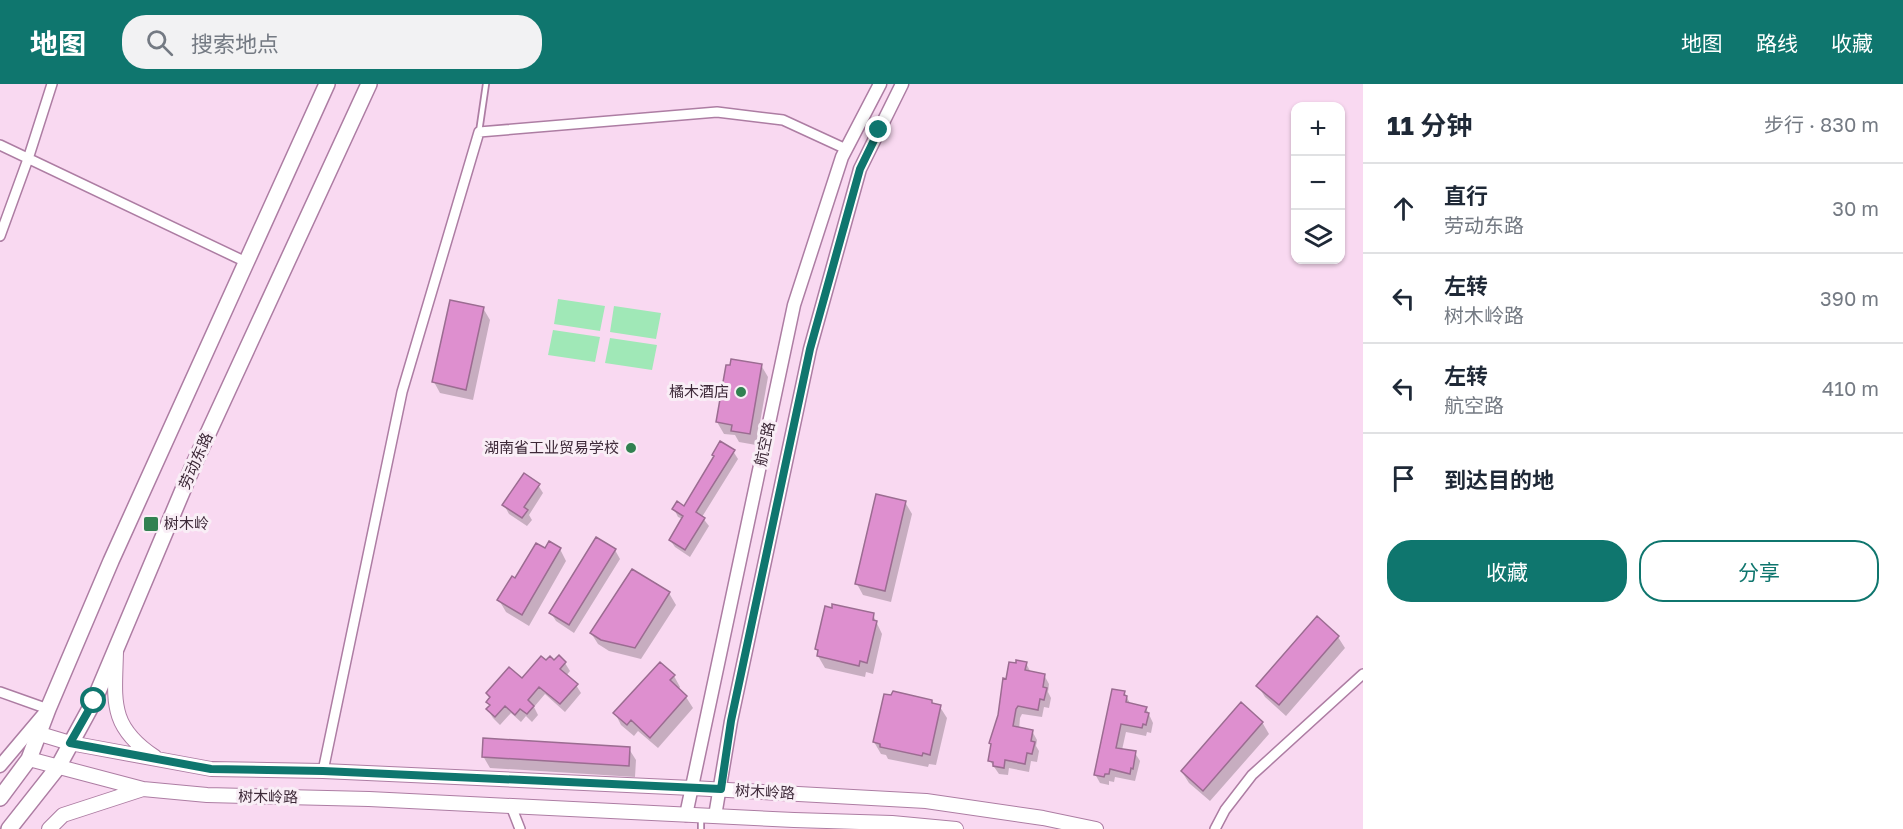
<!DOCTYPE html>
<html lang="zh">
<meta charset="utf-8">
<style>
:root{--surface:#fff;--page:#f2f2f3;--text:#1f2937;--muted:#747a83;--line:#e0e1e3;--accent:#0f766e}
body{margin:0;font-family:"Golos Text","Noto Sans SC",sans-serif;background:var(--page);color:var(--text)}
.controls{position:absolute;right:18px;top:18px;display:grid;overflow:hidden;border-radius:12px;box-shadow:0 2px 4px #0004}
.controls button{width:54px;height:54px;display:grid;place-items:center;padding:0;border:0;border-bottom:2px solid var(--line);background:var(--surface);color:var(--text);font:30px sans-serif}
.stop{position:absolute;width:18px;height:18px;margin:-14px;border:4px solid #0f766e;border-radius:50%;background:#fff}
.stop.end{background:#0f766e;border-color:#fff;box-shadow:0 2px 6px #0008}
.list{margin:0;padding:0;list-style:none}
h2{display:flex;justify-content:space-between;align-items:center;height:78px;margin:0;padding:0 24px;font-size:26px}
h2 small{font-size:20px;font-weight:400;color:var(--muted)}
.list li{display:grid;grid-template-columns:39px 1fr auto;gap:18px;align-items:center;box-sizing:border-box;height:90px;padding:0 24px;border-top:2px solid var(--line)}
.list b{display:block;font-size:22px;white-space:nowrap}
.list p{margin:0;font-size:20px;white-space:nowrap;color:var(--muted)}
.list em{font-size:20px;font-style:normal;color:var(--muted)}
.actions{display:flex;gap:12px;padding:18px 24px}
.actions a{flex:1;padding:14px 0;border:2px solid var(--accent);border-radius:24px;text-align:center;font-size:21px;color:var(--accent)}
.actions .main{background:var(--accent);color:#fff}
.icon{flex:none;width:33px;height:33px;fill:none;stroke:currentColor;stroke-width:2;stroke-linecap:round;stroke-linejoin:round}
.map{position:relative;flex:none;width:1363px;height:745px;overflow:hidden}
header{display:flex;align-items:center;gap:36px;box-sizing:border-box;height:84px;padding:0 30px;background:var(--accent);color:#fff}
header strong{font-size:28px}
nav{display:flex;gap:33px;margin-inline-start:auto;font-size:21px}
.search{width:420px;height:54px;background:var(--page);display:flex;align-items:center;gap:15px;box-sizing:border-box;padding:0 21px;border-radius:24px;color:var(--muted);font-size:22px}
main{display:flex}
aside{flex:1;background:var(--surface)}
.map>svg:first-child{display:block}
</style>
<header>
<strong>地图</strong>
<div class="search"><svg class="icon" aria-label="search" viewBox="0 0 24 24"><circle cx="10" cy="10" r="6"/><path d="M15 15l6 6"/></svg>搜索地点</div>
<nav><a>地图</a><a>路线</a><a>收藏</a></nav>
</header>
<main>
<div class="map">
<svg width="1363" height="745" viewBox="0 0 1363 745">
<rect width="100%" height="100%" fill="#f9d9f1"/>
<path fill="#a0e8b7" d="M558 215 605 222 600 247 554 240Z
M614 222 661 229 656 255 610 248Z
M553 246 600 253 595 278 548 271Z
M610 254 657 261 652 286 605 279Z"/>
<path fill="#0003" d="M483 224 490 236 473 316 440 309 434 298Z
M761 281 768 293 756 361 739 358 735 351 724 350 717 338Z
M733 367 738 375 702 433 709 442 690 473 675 463 670 456 683 435 678 433 674 425 684 424 715 374Z
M538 401 543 409 529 431 532 436 527 442 509 430 504 421Z
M905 418 912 430 891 518 863 511 857 500Z
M597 455 615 466 620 475 574 549 556 537 551 529Z
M560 465 566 477 529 542 506 528 499 516 516 496 545 466Z
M669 509 676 521 641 575 609 567 598 560 591 549Z
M833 526 873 531 882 550 873 590 866 588 865 593 825 584 818 572 817 565Z
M1338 553 1345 564 1286 632 1265 613 1258 602Z
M547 579H565L570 587 566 592 576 601 581 609 565 628 545 610 534 623 538 631 532 638 526 632 521 638 511 629 500 641 493 634 488 626 491 622 488 618 490 615 487 610 522 597Z
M1026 579 1030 587 1044 591 1049 600 1048 608 1051 614 1049 624 1044 623 1042 633 1022 630 1020 634 1019 645 1032 647 1037 656 1036 662 1039 667 1037 678 1031 677 1029 688 1009 684 1008 691 999 690 990 677 1007 596Z
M674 592 680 603 678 606 686 613 693 624 658 664 638 647 634 652 621 641 615 629Z
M1124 608 1131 621 1146 624 1153 639 1151 649 1147 648 1146 652 1126 648 1122 666 1135 669 1140 677 1135 697 1115 693 1114 698 1109 697V701L1100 699 1095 690Z
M892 613 940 623 947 634 936 681 929 680 928 683 888 675 886 671 881 670 874 658Z
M1262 638 1269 650 1210 717 1189 699 1182 688Z
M629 665 636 676 635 693 490 684 483 672Z"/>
<path fill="#de8fcf" stroke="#9b6c91" stroke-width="1.5" d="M450 216 484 223 466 306 432 298Z
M731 275 762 280 750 350 731 347 732 341 716 338 726 281H730Z
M720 357 735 366 696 428 705 434 685 466 669 456 683 432 672 425 677 417 684 422 714 372 712 371Z
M524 389 540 400 524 423 528 426 522 434 502 421Z
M876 410 906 417 885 507 855 500Z
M596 453 616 465 569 541 549 529Z
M549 457 561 464 522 531 497 516 512 492 515 494 536 459 545 464Z
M632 485 670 508 635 564 601 556 590 549Z
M832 520 874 529 873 536 877 537 867 579 860 577 859 582 817 572 818 566 815 565 825 522 832 524Z
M1317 532 1339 552 1279 621 1256 602Z
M559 571 566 578 560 585 578 600 560 620 539 603 528 616 534 622 527 630 520 625 515 631 505 622 495 633 486 625 490 621 486 618 490 613 486 609 509 583 522 594 541 572 546 576 550 572 554 576Z
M1016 576 1027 578 1025 586 1045 590 1043 603 1047 604 1044 616 1040 615 1038 626 1018 622 1016 625 1013 642 1033 646 1031 657 1035 658 1032 670 1027 669 1025 680 1005 676 1004 684 993 682V678L988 677 991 660 989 659 998 631 1003 594 1006 595 1009 578 1016 579Z
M660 578 675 591 670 596 687 612 650 654 631 636 627 641 613 629Z
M1112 605 1125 607 1124 611 1127 612 1126 618 1147 623 1145 628 1149 629 1146 641 1143 640 1142 644 1121 640 1116 664 1136 667 1133 685 1131 684 1130 690 1110 685 1109 690H1105L1104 693 1094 691Z
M893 607 932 616V619L941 621 930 671 923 669 922 672 880 663V660L873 658 884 610 891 611Z
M1241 618 1263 638 1203 707 1181 687Z
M483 654 630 663 629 682 482 673Z"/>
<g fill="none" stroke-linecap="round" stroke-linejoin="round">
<defs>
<path id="service" d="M479 48 486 0
M701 745V734"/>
<path id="minor" d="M0 61 246 178
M0 152 28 75 52 0
M0 608 48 625
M323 687 402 308 479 48 717 28 783 36 846 65
M511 722 520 745
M1215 745 1225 726 1252 691 1363 590"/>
<path id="tertiary" d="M0 682 43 631
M686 731 794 221 842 73 880 0
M715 732 731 637 810 265 860 85 902 0"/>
<path id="secondary" d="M116 567C115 616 108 642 155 673
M40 650 70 659 211 685 323 687 692 704 926 717 1043 734 1096 745
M29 675 143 705 207 711 369 715 794 736 892 739 956 745
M49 745 63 731 143 705"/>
<path id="primary" d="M0 714 29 675 48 625 111 477 327 0
M9 745 58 683 94 617 193 382 369 0"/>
</defs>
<use href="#service" stroke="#ad7da3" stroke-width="8"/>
<use href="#minor" stroke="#ad7da3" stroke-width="12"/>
<use href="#tertiary" stroke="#ad7da3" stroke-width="15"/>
<use href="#secondary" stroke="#ad7da3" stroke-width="16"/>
<use href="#primary" stroke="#ad7da3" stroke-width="18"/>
<use href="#service" stroke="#fff" stroke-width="4.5"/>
<use href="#minor" stroke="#fff" stroke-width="9"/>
<use href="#tertiary" stroke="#fff" stroke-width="12"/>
<use href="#secondary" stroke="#fff" stroke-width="14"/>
<use href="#primary" stroke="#fff" stroke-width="15"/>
</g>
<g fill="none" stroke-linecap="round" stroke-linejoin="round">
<path stroke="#0f766e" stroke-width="8" d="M94 617 70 659 211 685 323 687 721 705 731 637 810 265 860 85 879 46"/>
</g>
<g fill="#318151" stroke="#f9eef6" stroke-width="2">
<circle cx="741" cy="308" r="6"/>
<circle cx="631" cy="364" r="6"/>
<rect x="143" y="432" width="16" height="16" rx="3"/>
</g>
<g text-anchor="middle" stroke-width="6" stroke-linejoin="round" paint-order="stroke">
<g font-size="15" fill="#3d2938" stroke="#f9eef6" text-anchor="end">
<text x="729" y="313">橘木酒店</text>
<text x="619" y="369">湖南省工业贸易学校</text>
<text x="164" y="445" text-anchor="start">树木岭</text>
</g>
<g font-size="15" fill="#3d2938" stroke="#f9eef6">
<text transform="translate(765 360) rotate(-78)" y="5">航空路</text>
<text transform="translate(196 377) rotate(-66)" y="5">劳动东路</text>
<text transform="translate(765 708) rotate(3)" y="5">树木岭路</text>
<text transform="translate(268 713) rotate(1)" y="5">树木岭路</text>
</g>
</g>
</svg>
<div class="controls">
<button>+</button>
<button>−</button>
<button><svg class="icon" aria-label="layers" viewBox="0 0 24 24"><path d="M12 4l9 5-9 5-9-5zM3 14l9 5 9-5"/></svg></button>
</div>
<div class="stop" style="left:94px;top:617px"></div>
<div class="stop end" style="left:879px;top:46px"></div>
</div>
<aside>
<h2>11 分钟<small>步行 · 830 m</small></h2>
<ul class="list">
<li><svg class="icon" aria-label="ahead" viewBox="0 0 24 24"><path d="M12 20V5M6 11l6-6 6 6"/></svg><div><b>直行</b><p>劳动东路</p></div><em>30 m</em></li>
<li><svg class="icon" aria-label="left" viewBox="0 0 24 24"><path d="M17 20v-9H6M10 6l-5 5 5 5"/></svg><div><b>左转</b><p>树木岭路</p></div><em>390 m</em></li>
<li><svg class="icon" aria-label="left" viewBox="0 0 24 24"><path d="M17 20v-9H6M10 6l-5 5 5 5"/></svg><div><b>左转</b><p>航空路</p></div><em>410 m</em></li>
<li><svg class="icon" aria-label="arrive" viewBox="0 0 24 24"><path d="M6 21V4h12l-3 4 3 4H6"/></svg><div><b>到达目的地</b></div></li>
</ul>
<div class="actions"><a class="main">收藏</a><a>分享</a></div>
</aside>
</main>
